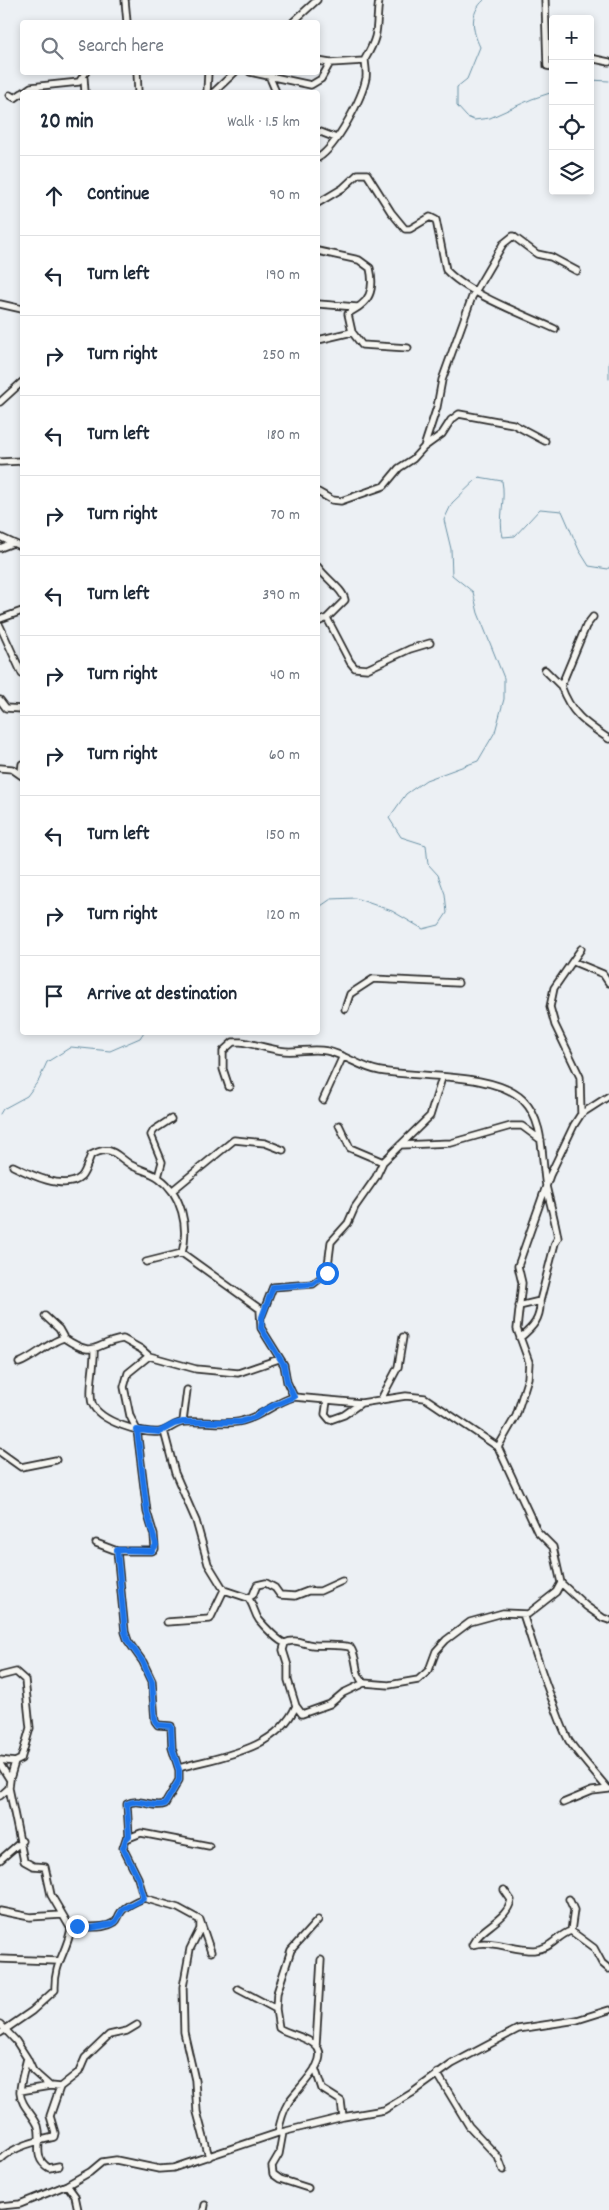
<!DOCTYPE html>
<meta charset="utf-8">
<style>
:root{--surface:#fff;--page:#f2f2f3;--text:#1f2937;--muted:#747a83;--line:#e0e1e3}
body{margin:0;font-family:Dekko,sans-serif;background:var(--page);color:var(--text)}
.controls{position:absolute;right:15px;top:15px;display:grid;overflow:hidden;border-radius:5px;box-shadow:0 2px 8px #0003}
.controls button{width:45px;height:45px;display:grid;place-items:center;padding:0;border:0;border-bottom:1px solid var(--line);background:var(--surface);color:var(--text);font:25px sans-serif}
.stop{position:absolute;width:15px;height:15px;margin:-11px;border:4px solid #1a73e8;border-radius:50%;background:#fff}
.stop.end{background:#1a73e8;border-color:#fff;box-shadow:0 1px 5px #0008}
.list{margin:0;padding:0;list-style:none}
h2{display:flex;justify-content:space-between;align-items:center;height:65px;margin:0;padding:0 20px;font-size:21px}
h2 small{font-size:16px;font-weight:400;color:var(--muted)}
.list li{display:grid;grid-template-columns:32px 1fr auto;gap:15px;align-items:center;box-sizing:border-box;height:80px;padding:0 20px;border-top:1px solid var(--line)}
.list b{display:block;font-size:19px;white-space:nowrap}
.list em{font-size:16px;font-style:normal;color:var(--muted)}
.icon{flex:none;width:28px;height:28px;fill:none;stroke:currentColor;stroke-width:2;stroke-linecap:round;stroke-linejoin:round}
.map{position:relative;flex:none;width:609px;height:2210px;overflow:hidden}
.search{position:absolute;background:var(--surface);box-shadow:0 2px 8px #0003;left:20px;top:20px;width:300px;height:55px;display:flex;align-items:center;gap:12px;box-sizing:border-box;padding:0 18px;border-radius:5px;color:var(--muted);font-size:19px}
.panel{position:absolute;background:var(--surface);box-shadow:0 2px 8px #0003;left:20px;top:90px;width:300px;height:945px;border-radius:5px}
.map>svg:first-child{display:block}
</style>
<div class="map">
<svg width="609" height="2210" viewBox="0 0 609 2210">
<rect width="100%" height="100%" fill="#ecf0f4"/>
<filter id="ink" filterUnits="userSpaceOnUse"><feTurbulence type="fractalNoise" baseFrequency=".02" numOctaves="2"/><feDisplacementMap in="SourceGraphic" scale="10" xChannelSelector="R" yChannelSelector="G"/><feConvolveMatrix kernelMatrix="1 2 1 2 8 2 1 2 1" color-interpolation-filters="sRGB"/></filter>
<g filter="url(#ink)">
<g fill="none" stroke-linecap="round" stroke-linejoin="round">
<path stroke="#6b92a6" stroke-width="1" d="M484 0C469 13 472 30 480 47L467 79 457 87V106L467 117 474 120 490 118 532 99 553 92
M590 80 609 81
M609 362V379
M318 908 331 899 355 898 392 911 423 929 439 925 447 913 445 894 438 875 428 864 426 845 401 837 389 818 406 794 426 780 478 761 495 732 504 699V678L478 613 473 592 452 575 451 549 444 520 452 503 479 477 502 481C506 500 498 518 503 537L515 536 540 509 562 511 579 550 589 566 608 569 609 567
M0 1114 3 1109 27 1096 39 1080 47 1062 71 1047 110 1051 140 1038 144 1032"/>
<defs>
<path id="minor" d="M125 0 127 22
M545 0 547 66 553 67
M293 22 317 0
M590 58 609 62
M318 61 330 63 364 61
M137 72 138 92
M250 72 311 85 321 79 330 63
M84 78 85 92
M270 78 276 92
M24 92 31 87 79 82 86 72
M207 92 208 72
M214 92 235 72
M10 95 15 98 22 93
M318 131 336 138
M318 158C336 147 362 99 366 78 367 71 365 65 365 59 381 32 375 28 379 0
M318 203 343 188 358 174H367L391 212 405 229H410L430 217 436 220 446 270C468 294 525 315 555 329
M318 251 359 260 370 268C373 281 373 296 361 305 357 309 352 310 348 314L352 332
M0 304 22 309
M318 304 357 307
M318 340 352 332 362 345 408 348
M0 402 22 382
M424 447 437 407 442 380 472 297 503 244 513 236 537 254 551 257 577 271
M0 462 22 461
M318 492 332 500 341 501 384 486 399 468 413 459 424 447 442 434 451 420 459 414 513 424 545 441
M0 537 13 543
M0 548 13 543 22 547
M318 567C325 578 343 589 345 600L327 618 318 622
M593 617 586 626 561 686C571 714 585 723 609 739
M327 618 350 662 355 668 367 669 410 649 430 643
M0 619 22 611
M0 626 22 674
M545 670 561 686
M0 700 6 708 22 709
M0 768 12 769 22 776
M21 774 22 764
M574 962 603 974 609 983
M345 1009 350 994 373 979 458 983
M229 1087 223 1069V1051L233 1042H241C255 1044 271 1050 285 1051 299 1052 313 1048 327 1051 346 1055 361 1068 380 1071 419 1078 495 1072 523 1100 545 1122 541 1157 546 1186 550 1203 555 1220 558 1238L555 1243 540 1301 519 1306
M323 1100 343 1056
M581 1114 580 1077 555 1025 550 1007 554 988 581 949
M339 1125 350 1148 383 1162
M400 1145 451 1143 511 1126H522L541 1140
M13 1166C29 1174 65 1192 81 1177 86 1172 88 1161 91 1155 112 1144 115 1155 131 1165 140 1170 151 1172 159 1178 182 1194 189 1227 182 1253
M158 1177 162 1162 151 1135 154 1130 171 1119
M173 1190 234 1140 265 1143 283 1150
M182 1253 260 1309 261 1328 284 1365 287 1382 294 1397 361 1403 406 1396 425 1398 498 1447 537 1531 553 1547 561 1583 586 1606 603 1618 609 1620
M146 1262 182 1253
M262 1315 273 1287 313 1284 327 1273 331 1242 348 1223 355 1207 376 1177 383 1162 430 1116 442 1078
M45 1316 59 1329 64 1338
M520 1338C533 1327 541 1319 540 1301
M94 1350C95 1366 88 1390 92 1403 99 1422 143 1434 160 1432 169 1431 175 1422 185 1422 203 1420 224 1426 242 1421 261 1417 275 1402 294 1397
M19 1363C33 1358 52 1340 64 1338 97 1360 93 1343 123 1339L141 1349 149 1356 196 1369 238 1373 279 1359
M327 1401 325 1414 330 1420 344 1415 361 1403
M380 1401 398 1367 403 1337
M183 1421 187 1390
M164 1431 175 1473 196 1521 208 1564 224 1590 248 1598 253 1595 257 1585 266 1583 275 1588 280 1595 295 1596 308 1591H320L342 1581
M498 1447 516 1416 528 1378 529 1362 517 1329 522 1283 518 1266 550 1175 574 1125 581 1114 609 1096
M0 1452 21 1467 56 1460
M96 1543 117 1551H152L155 1549 154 1535 147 1512 137 1430 130 1416 124 1387 128 1373 149 1356
M117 1551 125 1632 128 1641 143 1662 152 1681 155 1721 158 1725 171 1726 172 1748 179 1770V1780L165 1804C152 1809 140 1797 127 1804L129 1836
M248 1598C254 1605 254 1613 259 1620 264 1626 279 1642 285 1643
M523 1614C533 1644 541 1673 553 1702 558 1715 562 1728 569 1741 581 1758 595 1773 608 1789
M167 1622 210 1619 224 1590
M0 1676 16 1672 25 1680 30 1728 21 1759 15 1762 0 1760
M296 1706 302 1714 330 1704 343 1693 364 1683
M0 1764 10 1780 9 1788 24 1861 33 1866 45 1867 51 1895 71 1929C66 1954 54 1963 55 1990L32 2011 0 2033
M179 1768C220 1756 276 1751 296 1706L288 1680V1666L283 1650 285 1643C296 1638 302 1644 313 1645 325 1646 338 1644 350 1647 359 1659 353 1673 364 1683L389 1685 418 1680 429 1670 436 1651 446 1640 470 1622 503 1613 528 1614 556 1592 561 1583
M10 1779 15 1762
M0 1796 9 1788
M563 1803 592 1791 609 1789
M0 1860 22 1841
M144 1898 138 1878 123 1848 126 1839 141 1833 209 1846
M569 1899 574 1910 571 1931
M0 1911 30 1917 62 1915
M200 1920V1929L190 1949 183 1987 184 2032 195 2080 197 2112 209 2157
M71 1929C85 1924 101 1931 115 1922 118 1920 118 1916 121 1912 126 1905 136 1901 144 1898L178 1908 200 1920 211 1952
M472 1945C491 1939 515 1951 534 1950 552 1949 557 1935 571 1931L594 1948 602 1963 609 1969
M472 1945C481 1926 507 1921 511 1900L504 1890
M0 1959 58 1961
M238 1989 276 2009 279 2028C290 2035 305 2036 315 2045 333 2060 295 2090 288 2103 282 2113 280 2122 278 2133
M276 2009 277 1993 291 1950 318 1920
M0 2024 16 2041 27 2058C25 2068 20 2082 20 2092 21 2106 33 2114 38 2126 43 2142 31 2157 49 2168L59 2166
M316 2046 321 1960
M27 2058 33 2071 50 2086
M315 2068 322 2089 341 2101 343 2117
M437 2073 469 2126 498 2157 503 2170
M20 2091 50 2086 60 2087
M283 2132 279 2154 272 2166 273 2174 280 2179 308 2188
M0 2160C12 2147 37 2141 54 2137L55 2133 50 2116 60 2087 79 2072 85 2058 109 2035 127 2031 137 2025
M67 2185 75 2196 78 2210
M0 2206 20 2204 67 2185 90 2172 102 2162 116 2160 159 2169 173 2168 278 2133 343 2117 384 2110 412 2093 452 2064 518 2029 577 2020 609 2010
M204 2210 205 2205"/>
</defs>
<use href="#minor" stroke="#2b2b2b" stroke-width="9"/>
<use href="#minor" stroke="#f6f6f2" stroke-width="5.5"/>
</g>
</g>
<g fill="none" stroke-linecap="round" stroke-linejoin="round" filter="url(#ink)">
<path stroke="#1a73e8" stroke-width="6" d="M77 1926 91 1928 112 1924 116 1921 123 1909 144 1898 138 1878 123 1848 126 1839 129 1836 127 1804C140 1797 152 1809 165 1804L179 1780V1770L172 1748 171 1726 158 1725 155 1721 152 1682 143 1662 128 1641 125 1632 117 1550 152 1551 156 1545 147 1512 137 1430 159 1432 174 1424 183 1422H240L255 1417 266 1409 294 1397 287 1382 284 1365 261 1328 262 1317 273 1287 313 1284 327 1273"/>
</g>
</svg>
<div class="controls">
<button>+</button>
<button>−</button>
<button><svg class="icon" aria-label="locate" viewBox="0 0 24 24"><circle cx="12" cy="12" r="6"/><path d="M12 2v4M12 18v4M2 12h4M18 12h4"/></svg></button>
<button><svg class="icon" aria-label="layers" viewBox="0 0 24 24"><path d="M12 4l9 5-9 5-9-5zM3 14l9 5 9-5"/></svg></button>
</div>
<div class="stop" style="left:327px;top:1273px"></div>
<div class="stop end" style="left:77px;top:1926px"></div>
<div class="search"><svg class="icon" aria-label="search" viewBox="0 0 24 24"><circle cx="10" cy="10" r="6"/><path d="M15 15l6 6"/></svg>Search here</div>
<section class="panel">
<h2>20 min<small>Walk · 1.5 km</small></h2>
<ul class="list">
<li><svg class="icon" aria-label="ahead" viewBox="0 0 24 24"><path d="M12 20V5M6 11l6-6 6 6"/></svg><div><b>Continue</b></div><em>90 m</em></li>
<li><svg class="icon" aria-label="left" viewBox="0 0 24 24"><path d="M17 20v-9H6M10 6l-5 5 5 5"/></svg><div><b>Turn left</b></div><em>190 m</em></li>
<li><svg class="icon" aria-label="right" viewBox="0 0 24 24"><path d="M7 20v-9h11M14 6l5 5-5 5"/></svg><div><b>Turn right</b></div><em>250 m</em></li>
<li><svg class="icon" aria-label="left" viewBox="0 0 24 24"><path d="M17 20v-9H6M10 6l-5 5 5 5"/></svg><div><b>Turn left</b></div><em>180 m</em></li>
<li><svg class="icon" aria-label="right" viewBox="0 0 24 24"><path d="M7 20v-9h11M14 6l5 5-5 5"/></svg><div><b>Turn right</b></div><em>70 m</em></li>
<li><svg class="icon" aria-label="left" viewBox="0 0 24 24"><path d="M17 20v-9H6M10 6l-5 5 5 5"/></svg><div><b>Turn left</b></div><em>390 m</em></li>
<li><svg class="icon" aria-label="right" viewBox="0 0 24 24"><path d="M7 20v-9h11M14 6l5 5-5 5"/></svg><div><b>Turn right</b></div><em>40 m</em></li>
<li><svg class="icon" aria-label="right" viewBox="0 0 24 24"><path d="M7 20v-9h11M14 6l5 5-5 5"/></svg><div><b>Turn right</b></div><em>60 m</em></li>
<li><svg class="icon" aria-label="left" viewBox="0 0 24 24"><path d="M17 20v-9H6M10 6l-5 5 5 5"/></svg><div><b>Turn left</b></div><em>150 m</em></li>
<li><svg class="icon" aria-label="right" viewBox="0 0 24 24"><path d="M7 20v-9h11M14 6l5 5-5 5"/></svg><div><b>Turn right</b></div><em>120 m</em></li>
<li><svg class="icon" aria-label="arrive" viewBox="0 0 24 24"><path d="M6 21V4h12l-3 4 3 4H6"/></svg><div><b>Arrive at destination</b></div></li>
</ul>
</section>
</div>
